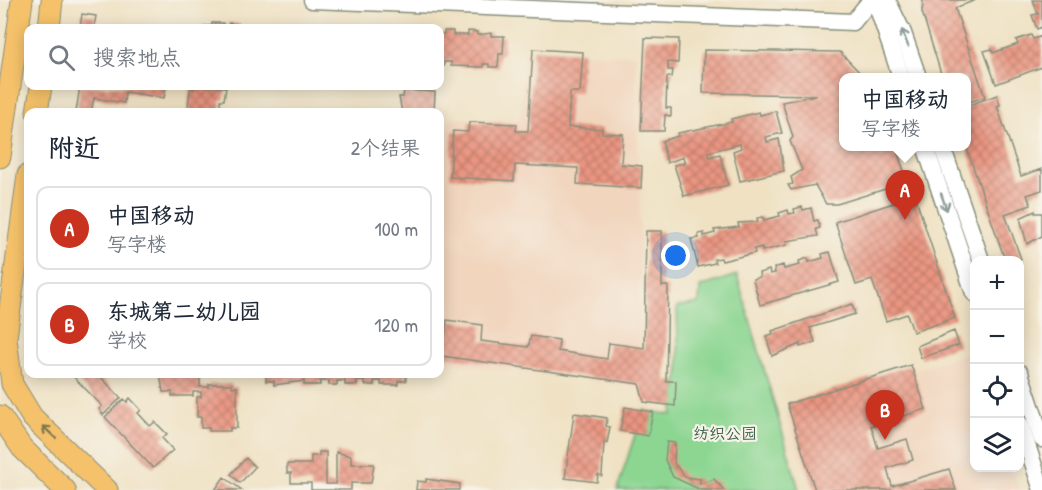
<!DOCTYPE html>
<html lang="zh">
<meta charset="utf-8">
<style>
:root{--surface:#fff;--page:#f6f6f7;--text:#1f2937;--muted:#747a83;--line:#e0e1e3;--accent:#c8321e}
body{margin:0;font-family:"Patrick Hand","LXGW WenKai TC",sans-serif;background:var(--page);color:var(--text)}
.controls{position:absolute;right:18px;bottom:18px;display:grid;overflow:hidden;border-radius:12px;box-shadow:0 3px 15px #0003}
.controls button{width:54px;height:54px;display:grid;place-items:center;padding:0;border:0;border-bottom:2px solid var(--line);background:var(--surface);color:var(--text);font:30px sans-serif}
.you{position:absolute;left:676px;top:256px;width:21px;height:21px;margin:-15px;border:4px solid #fff;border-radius:50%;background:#1a73e8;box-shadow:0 0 0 9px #1a73e833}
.badge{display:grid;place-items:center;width:39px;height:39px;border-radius:50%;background:var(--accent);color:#fff;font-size:20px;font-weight:700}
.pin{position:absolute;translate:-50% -50px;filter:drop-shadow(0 2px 3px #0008)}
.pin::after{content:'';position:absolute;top:32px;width:21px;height:18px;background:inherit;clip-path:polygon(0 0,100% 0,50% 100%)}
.popup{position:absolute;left:839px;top:73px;width:132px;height:78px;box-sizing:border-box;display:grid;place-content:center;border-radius:12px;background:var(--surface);filter:drop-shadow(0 2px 4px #0005);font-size:20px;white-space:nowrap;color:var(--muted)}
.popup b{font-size:22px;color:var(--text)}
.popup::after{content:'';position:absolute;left:50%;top:100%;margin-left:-12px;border:12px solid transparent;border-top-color:var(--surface)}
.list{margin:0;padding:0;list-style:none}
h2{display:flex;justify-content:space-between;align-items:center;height:78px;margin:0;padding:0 24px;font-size:26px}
h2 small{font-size:20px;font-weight:400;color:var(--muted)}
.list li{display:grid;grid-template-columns:39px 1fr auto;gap:18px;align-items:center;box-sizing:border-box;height:84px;margin:0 12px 12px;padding:0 12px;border:2px solid var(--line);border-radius:12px}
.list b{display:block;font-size:22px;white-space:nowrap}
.list p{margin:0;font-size:20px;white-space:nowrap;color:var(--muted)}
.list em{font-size:20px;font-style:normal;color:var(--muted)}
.icon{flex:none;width:33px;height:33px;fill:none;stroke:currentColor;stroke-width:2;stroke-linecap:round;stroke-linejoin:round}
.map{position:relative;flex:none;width:1042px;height:490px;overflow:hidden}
.search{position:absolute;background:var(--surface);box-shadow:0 3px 15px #0003;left:24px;top:24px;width:420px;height:66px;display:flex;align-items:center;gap:15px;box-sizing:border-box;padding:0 21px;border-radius:12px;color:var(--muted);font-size:22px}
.panel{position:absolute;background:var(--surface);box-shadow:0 3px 15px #0003;left:24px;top:108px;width:420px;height:270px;border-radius:12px}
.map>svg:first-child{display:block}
</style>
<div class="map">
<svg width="1042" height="490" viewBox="0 0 1042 490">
<defs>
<pattern id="building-cross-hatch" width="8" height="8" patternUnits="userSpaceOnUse" patternTransform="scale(1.5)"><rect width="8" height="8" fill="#ea9581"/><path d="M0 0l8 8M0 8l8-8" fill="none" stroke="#bd7b6a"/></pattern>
</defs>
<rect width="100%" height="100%" fill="#f7f3e8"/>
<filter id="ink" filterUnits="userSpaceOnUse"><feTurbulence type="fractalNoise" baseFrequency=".0167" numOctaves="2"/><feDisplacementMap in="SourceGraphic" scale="12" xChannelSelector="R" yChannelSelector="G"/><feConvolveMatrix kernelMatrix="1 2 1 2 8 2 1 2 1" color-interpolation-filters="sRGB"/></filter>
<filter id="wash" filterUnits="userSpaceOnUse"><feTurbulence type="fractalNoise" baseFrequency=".008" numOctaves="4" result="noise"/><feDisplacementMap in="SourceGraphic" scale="24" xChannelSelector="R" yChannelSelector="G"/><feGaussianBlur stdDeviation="1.35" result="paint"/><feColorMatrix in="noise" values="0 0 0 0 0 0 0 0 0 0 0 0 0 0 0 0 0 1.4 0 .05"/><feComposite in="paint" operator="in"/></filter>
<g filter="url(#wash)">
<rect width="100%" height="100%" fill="#efe1c2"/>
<path fill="#f1d5bd" d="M525 51 635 55 640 203 639 387 440 362V187L449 118 520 121Z
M967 353 974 373V468H1011L1020 490H812L785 413Z"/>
<path fill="#8cd692" stroke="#568a63" stroke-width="1.5" d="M737 275 799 490H617L643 410 672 415 679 372 677 307 699 303 700 287Z"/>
<g id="blocks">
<path fill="url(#building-cross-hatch)" d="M923 0H976L955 8 985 97 966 103V77H942L922 12Z
M1033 0H1042V27L1037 29 1032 15 1038 14Z
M82 14 96 16 94 28H80Z
M212 23H223V26H229V23L239 24V28H204V26H212Z
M444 31H453V35H468V31L477 32V35L491 33V36H504L503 54H499L498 67H489V64H483V67L451 66V62H444V66L440 65V34H444Z
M1031 35 1033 39 1042 36V67L996 84 984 51 992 49 993 53 1018 44 1016 40Z
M645 38 679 39 678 63 668 62V70H673L672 77H667L666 108H671V116L665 115 664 131H641Z
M533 49 583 52 580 92H570L568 127 602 129V133L623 134 621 164 642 166 641 188 577 184 578 168 515 165 514 181 450 177 453 131 468 132 469 122 517 124 516 131H528Z
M704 50 840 52 864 77H844V146H895L908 182 837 204H826L815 185 791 190 788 185 793 184 791 177 802 170 790 141 793 137 782 102 817 95 703 93Z
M80 86H166L164 98 125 92 124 103 94 98 91 112H76Z
M194 86 226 87 224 100H220L221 112H190V107H188L190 89H194Z
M404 90 435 92 434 112H402L399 97H403Z
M997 95 1000 105 997 106 1021 176 1042 169V190L1027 195 1031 205 1005 214 1021 259 1017 260H1005L966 146V106Z
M776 111 782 133 766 137 767 142 779 139 784 171 740 181 733 151 741 148 740 144 708 152 709 157 720 154 728 185 684 196 674 165 685 163 683 157 667 163 662 141 678 136V133L732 122 731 119 759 112 760 115Z
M915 196 955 318 913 332 907 314 886 321 872 280 856 285 835 222Z
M802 207 803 210 811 208 814 221 818 220 820 228 816 229 818 236 786 241 787 245 762 251V247L754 249 755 253 722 261 721 258 714 259 715 263 698 267 691 239 699 238 698 234 704 233V236L715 233 714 230 739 227 738 223 758 222 757 218 763 217 764 220 780 216 779 213 788 210 789 214 795 213 794 209Z
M1035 211V213H1042V236L1027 244 1020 218Z
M646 231H662V286H668L666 381H676L675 406 644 402 639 384 442 356 447 320 482 325 481 341 528 347 531 336 559 340 558 351 607 359 609 343 644 348Z
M830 252 839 282 760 305 753 279 760 277 759 273 769 270 770 274 775 273 774 268 783 265 784 269 800 265 799 261 808 258 809 262 823 258 822 254Z
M852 304 855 314 810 328 815 342 800 347V344L772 356 766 336 773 334 772 331Z
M954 331 959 345 921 358 917 346Z
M911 365 926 409 871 426 878 448 907 439 913 460 887 468 892 486 949 469 956 490H815L787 404Z
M71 374H98L121 398 103 415 99 409 102 406Z
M160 374H200V387H209V384H232V387H237V428H230V431H209V428H201V417H197V397H201V392H193V396H172V392H163Z
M266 374H406V381H398V385H381V381H374V385H365V381H357V385H345V381H337V385H329V381H320V385H304V381L274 385V381H266Z
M130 398 141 410 138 413 150 426 155 422 167 434 162 438 173 450 153 468 105 417 124 399 127 402Z
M625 407 653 412 648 436 620 431Z
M574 413 607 418 606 426 610 427 607 443 604 442 602 476 598 475 597 482 565 478Z
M667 442 675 443 674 463 685 477 700 479V484L714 479 724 490H701L673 477 665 460Z
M319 452H326V484H336V452L351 456V464H374L371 483H351V490H311V483H291V473H287V464H311V456H319Z
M246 458 255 467 240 483 231 474Z
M224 477 242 490H215Z
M426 479 460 484 459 490H416L417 481 426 482Z"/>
</g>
</g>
<g filter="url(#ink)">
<use href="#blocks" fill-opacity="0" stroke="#878f7b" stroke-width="1.5"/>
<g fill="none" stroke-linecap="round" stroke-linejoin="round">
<defs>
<path id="minor" d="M312 0 853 22 871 0
M875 0 901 77
M887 0 903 33 918 77
M925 146 974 293
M942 146 981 260
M1020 373 1042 439
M1020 424 1042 490"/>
<path id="major" d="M49 28 52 0
M37 112 41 86
M0 157 22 0
M28 175 6 338 12 384 32 417 107 490
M0 416 22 448 65 490"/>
</defs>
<use href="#minor" stroke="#878f7b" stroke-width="19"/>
<use href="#major" stroke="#878f7b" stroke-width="23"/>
<use href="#minor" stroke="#fff" stroke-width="16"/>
<use href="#major" stroke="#f5c16b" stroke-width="21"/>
</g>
<defs><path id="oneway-shaft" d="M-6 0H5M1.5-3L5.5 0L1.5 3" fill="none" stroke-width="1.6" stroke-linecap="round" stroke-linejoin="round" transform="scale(1.5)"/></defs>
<g stroke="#8f9e9a">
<use href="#oneway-shaft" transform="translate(905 38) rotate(-111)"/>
<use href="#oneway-shaft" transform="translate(944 202) rotate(71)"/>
</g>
<use stroke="#7f784d" href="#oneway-shaft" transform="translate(49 432) rotate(-138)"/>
</g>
<g text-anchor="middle" stroke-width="4.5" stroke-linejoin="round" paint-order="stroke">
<g font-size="16" fill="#355c47" stroke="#f7f3e8">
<text x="725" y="439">纺织公园</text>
</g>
</g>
</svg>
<div class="controls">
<button>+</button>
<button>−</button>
<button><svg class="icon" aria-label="locate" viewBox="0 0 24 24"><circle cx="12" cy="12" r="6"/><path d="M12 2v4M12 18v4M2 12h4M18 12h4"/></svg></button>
<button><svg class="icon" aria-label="layers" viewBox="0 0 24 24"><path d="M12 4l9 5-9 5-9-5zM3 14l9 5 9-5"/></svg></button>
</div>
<div class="you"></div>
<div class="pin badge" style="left:905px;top:220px">A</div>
<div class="popup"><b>中国移动</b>写字楼</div>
<div class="pin badge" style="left:885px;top:440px">B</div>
<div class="search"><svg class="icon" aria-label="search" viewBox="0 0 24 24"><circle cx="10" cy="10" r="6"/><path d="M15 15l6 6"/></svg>搜索地点</div>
<section class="panel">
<h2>附近<small>2个结果</small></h2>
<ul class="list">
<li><span class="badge">A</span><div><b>中国移动</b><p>写字楼</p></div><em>100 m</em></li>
<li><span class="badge">B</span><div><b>东城第二幼儿园</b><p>学校</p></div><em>120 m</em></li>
</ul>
</section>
</div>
